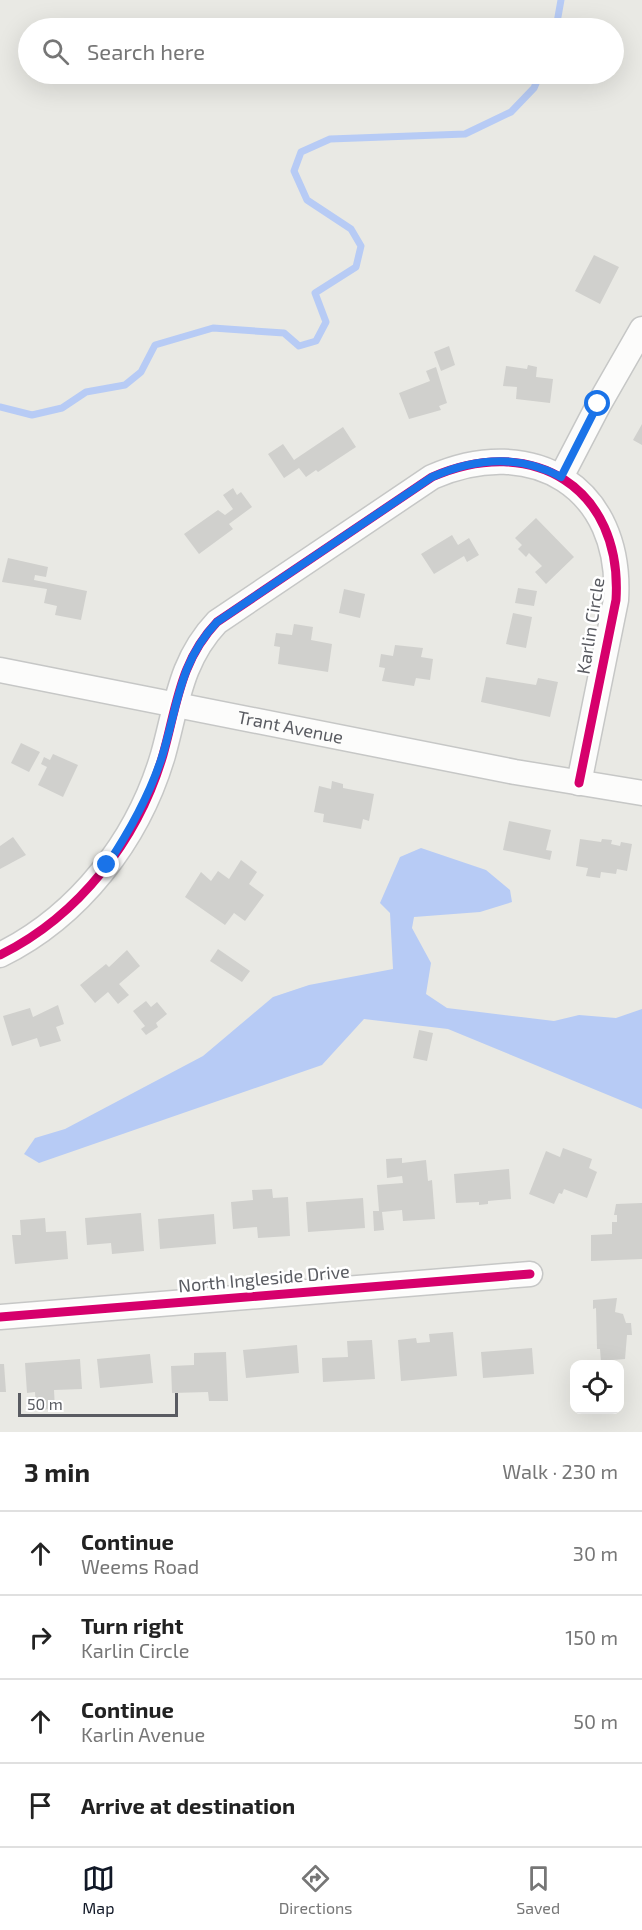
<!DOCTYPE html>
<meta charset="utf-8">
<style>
:root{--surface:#fff;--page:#f2f2f2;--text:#222;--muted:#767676;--line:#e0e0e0;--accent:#111827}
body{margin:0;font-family:"Exo 2",sans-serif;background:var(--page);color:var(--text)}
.controls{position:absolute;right:18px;bottom:18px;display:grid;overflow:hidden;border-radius:12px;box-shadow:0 6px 24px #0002}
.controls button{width:54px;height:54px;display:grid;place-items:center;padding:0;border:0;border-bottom:2px solid var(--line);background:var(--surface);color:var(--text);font:30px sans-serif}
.scale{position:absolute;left:18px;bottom:15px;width:160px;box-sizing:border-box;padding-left:6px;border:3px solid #595b61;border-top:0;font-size:16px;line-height:21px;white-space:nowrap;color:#595b61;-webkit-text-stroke:4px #fff;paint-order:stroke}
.stop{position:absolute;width:18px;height:18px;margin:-14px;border:4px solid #1a73e8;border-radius:50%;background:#fff}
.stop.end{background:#1a73e8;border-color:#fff;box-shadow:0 2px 6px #0008}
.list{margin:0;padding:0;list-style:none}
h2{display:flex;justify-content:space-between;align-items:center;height:78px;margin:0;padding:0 24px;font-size:26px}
h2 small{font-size:20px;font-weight:400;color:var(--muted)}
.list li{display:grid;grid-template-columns:39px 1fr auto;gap:18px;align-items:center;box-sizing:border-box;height:84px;padding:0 24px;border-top:2px solid var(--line)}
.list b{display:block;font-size:22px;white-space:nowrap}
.list p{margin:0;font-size:20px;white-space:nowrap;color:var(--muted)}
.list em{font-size:20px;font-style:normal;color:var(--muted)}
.icon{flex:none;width:33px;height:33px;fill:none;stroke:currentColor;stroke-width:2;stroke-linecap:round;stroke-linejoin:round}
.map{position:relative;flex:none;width:642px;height:1432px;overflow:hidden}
.search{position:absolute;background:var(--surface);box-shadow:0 6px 24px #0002;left:18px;right:18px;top:18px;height:66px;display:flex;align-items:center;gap:15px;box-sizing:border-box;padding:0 21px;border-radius:33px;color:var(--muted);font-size:22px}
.sheet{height:414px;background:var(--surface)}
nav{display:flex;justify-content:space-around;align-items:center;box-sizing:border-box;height:84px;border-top:2px solid var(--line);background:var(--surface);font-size:16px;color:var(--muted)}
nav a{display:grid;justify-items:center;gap:3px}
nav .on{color:var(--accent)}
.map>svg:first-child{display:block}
</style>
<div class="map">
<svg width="642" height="1432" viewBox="0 0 642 1432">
<rect width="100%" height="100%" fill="#e9e9e4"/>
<path fill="#b7cbf5" d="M421 848 486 870 510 890 512 902 480 912 414 917 412 928 431 963 426 994 447 1008 554 1021 579 1015 616 1018 642 1009V1109L448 1029 364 1019 322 1065 39 1163 24 1154 35 1138 65 1129 203 1056 273 997 309 985 393 969 390 913 380 903 400 857Z"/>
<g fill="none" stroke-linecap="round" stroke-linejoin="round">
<path stroke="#b7cbf5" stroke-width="7" d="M556 28 561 0
M0 407 32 415 62 408 86 392 125 385 141 372 155 345 213 328 284 333 299 346 316 341 326 322 315 293 356 267 361 246 351 229 307 200 294 171 301 152 330 139 465 134 511 112 534 88 540 74"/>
</g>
<path fill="#d0d0cd" d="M594 255 619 267 600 304 575 291Z
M449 346 455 365 441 371 434 352Z
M528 365 537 367 536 377 553 379 550 403 516 399 517 387 503 386 506 366 527 369Z
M436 367 447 403 439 406 441 410 409 419 399 393 430 381 426 371Z
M642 424V445L633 440Z
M343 427 356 447 318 472 316 470 306 477 299 468 284 478 268 454 283 444 294 460Z
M233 488 237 495 241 492 252 507 229 524 233 529 199 554 184 534 218 510 225 515 233 509 223 495Z
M536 518 574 557 546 584 535 572 542 566 529 553 526 557 518 549 522 545 515 538Z
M452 535 458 545 469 538 479 555 467 562 464 556 434 574 421 554Z
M8 558 48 567 46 577 35 575 34 580 87 591 81 620 55 615 57 606 44 603 47 589 2 582Z
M518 588 537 591 534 606 515 603Z
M344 589 365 594 360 618 339 613Z
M513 613 532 617 526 648 506 644Z
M294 624 313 627 311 640 332 644 328 672 278 664 280 647 274 646 276 633 292 635Z
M395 645 423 648 421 657 433 659 430 680 416 678 414 686 382 681 385 668 379 667 381 654 393 656Z
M486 677 536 685 538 678 558 682 550 717 481 702Z
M21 743 40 752 29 772 11 763Z
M53 754 78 765 63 797 38 785 47 767 41 764 44 757 50 760Z
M332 781 343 784V788L374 794 369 821 363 819 361 829 323 822 324 814 314 812 319 786 331 789Z
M509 821 551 830 546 850 552 851 550 860 503 850Z
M13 837 26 855 0 869V846Z
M580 839 601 842 602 839 612 840 611 844 620 846 621 842 632 844 627 871 617 869 616 874 601 872 600 878 586 876 588 868 576 866Z
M241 860 257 872 249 884 264 895 245 921 234 913 225 925 185 897 201 872 211 881 218 871 229 879Z
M218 949 250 971 242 982 210 961Z
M127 950 140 966 119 984 129 995 118 1004 108 992 95 1003 80 985 106 964 109 967Z
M146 1001 151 1007 157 1002 167 1014 156 1023 158 1027 146 1035 141 1029 145 1026 133 1011Z
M58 1005 64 1024 56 1027 61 1041 40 1047 37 1038 12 1046 3 1016 30 1008 33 1017Z
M419 1030 433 1033 427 1061 413 1058Z
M563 1148 592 1159 589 1168 597 1172 587 1198 564 1189 562 1194 559 1193 554 1204 529 1194 546 1151 560 1157Z
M402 1158V1163L426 1160 428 1181 432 1180 435 1219 403 1221 402 1210 382 1212 384 1230 374 1231 373 1211H379L377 1185 403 1183 402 1176 387 1178 386 1159Z
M509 1169 511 1199 488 1201V1204L479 1205V1202L456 1203 454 1174Z
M272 1189 273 1198 288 1197 290 1236 258 1238 257 1227 233 1229 231 1202 253 1200 252 1190Z
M363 1198 365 1228 308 1232 306 1202Z
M642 1203V1259L591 1261V1235L612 1234V1222H617V1215H614L616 1204Z
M141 1213 144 1251 112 1254 111 1243 87 1245 85 1218Z
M214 1214 216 1244 160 1249 158 1219Z
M45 1218 46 1232 66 1231 68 1259 15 1264 12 1235H21L20 1220Z
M617 1298 615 1312 623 1314 626 1323H631L632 1335H627L625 1359 601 1361 600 1349H597L596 1308 593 1309V1300Z
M453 1332 457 1376 401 1381 398 1340 416 1338 417 1343 430 1342 429 1334Z
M372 1340 375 1379 323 1382 322 1358 348 1357 347 1341Z
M297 1345 299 1373 246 1378 243 1350Z
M532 1348 534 1374 483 1378 481 1352Z
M226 1352 228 1401H209L208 1392 172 1393 171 1366 194 1365V1353Z
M150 1354 153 1383 100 1388 97 1359Z
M80 1359 82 1389 54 1390 55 1409 36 1410 35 1392 27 1393 25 1363Z
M0 1364H4L6 1392H0Z"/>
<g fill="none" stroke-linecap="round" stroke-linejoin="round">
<defs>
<g id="street">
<path d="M561 477 599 404 642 329"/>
<path id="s1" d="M0 670 515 772 642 793"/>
<path d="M0 955C79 916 138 840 163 755 177 705 180 661 217 622L432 477C532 433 623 487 616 600L579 783"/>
<path d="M0 1317 530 1274"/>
</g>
</defs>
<use href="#street" stroke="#c6c7c6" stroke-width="27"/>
<use href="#street" stroke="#fcfcfb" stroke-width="24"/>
<defs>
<path id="cycleway" d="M0 955C79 916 138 840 163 755 177 705 180 661 217 622L432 477C532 433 623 487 616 600L579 783
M0 1317 530 1274"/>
</defs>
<use href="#cycleway" stroke="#fff" stroke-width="13"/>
<use href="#cycleway" stroke="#d6006c" stroke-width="9"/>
</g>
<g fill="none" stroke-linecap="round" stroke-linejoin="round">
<path stroke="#1a73e8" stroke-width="8" d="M107 865C129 832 148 798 161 760 178 708 178 663 217 622L432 477C475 458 519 454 561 477L598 404"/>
</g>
<g text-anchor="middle" stroke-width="5" stroke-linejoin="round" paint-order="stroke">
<g font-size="18" fill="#595b61" stroke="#fff">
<text transform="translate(591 626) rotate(-81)" y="6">Karlin Circle</text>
<text dy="6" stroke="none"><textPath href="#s1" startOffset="296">Trant Avenue</textPath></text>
<text transform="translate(264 1279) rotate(-5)" y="6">North Ingleside Drive</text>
</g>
</g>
</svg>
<div class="controls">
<button><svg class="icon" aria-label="locate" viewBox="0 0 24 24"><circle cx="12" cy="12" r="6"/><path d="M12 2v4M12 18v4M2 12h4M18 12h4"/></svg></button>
</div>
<div class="scale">50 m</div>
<div class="stop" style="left:598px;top:404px"></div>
<div class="stop end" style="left:107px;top:865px"></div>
<div class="search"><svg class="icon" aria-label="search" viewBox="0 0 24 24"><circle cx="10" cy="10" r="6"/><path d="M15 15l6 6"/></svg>Search here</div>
</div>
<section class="sheet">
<h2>3 min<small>Walk · 230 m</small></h2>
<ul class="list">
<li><svg class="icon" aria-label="ahead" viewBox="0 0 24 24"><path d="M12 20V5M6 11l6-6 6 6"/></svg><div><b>Continue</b><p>Weems Road</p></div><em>30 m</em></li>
<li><svg class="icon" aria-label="right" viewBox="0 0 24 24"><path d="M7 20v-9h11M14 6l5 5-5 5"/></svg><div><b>Turn right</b><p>Karlin Circle</p></div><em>150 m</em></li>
<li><svg class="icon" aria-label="ahead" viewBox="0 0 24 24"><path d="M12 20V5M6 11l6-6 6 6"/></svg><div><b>Continue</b><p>Karlin Avenue</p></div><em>50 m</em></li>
<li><svg class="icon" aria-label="arrive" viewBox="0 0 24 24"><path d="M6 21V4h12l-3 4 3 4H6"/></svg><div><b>Arrive at destination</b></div></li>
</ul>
</section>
<nav>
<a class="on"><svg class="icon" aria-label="map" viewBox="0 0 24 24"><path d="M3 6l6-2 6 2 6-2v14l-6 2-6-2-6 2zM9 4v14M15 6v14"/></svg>Map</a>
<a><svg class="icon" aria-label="directions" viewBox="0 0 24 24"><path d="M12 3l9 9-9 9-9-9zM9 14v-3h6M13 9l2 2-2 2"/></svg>Directions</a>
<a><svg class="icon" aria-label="saved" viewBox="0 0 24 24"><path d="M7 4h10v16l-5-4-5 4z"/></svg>Saved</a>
</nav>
